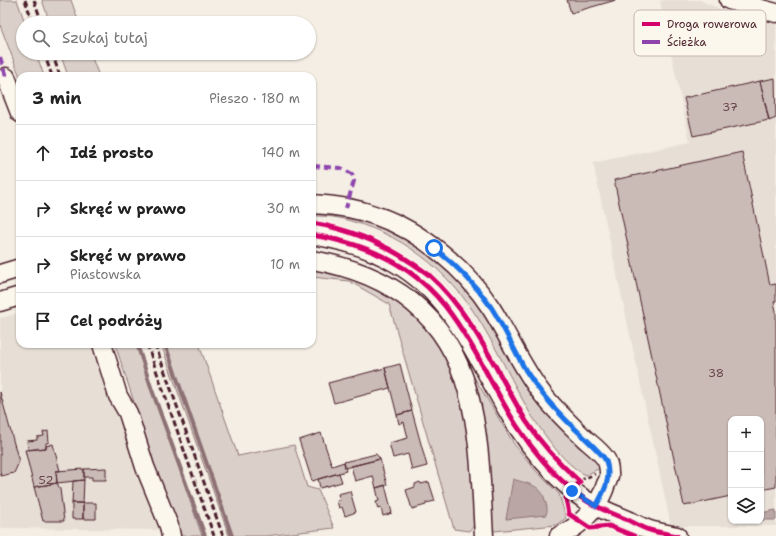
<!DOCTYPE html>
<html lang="pl">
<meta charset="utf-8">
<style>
:root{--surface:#fff;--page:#f2f2f2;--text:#222;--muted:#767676;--line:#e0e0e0}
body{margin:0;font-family:"Shantell Sans",sans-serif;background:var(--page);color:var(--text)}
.controls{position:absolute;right:12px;bottom:12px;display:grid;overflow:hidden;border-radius:8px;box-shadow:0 1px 3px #0004}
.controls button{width:36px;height:36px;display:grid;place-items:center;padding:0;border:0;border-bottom:1px solid var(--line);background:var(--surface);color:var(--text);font:20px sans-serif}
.stop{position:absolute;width:12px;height:12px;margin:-9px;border:3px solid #1a73e8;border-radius:50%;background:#fff}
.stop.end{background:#1a73e8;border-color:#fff;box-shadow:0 1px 4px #0008}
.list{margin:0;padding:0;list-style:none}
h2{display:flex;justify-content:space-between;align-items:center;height:52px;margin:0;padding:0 16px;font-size:17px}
h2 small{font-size:13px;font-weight:400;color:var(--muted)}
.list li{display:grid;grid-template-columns:26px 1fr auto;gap:12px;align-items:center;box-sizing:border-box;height:56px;padding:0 16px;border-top:1px solid var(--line)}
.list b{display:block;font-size:15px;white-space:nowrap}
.list p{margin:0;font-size:13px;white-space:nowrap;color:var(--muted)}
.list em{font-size:13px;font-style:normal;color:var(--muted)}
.icon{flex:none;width:22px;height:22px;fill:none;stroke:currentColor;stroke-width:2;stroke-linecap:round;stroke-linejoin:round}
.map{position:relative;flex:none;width:776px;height:536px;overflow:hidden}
.search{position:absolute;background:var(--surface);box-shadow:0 1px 3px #0004;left:16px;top:16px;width:300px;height:44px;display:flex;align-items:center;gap:10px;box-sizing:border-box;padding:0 14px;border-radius:22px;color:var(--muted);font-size:15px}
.panel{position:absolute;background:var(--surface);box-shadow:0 1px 3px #0004;left:16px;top:72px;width:300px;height:276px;border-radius:12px}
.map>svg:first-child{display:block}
</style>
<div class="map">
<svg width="776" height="536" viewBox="0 0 776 536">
<rect width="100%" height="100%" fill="#f4eee4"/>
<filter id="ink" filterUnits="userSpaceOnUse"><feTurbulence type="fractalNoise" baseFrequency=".025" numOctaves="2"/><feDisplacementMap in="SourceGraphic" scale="8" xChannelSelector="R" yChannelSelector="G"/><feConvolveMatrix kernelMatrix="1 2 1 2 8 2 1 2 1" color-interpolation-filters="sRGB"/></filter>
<g filter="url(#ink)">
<path fill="#e7dfd6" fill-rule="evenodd" d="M665 0H699L725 11 761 21H776V526H671L593 163 690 142 660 1ZM731 419H761V521H731Z
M20 313V344H95L159 530 0 528V318Z"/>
<path fill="#dbd0c9" stroke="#92787a" d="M0 0H17L25 23H23V53H36L44 76 20 77 0 25Z
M42 0H71L79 23H50Z
M60 53H90L99 76H68Z
M312 211 327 212 381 226 414 242 459 276 595 457 600 468 586 475C563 464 544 434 530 413 513 384 499 352 481 323 448 269 401 232 339 218 330 216 321 216 312 216Z
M325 268 392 293 444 347 468 406 475 524 469 531 454 529 389 304 349 281 312 277 315 270Z
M115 344H136L202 536H178Z
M161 344H199L238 456 294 445 307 487 318 490 334 528 266 536H229Z
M467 365 514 444 536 471 559 494 566 518 556 525 494 531 489 524Z"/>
<path fill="#baa7a5" stroke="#8d7174" d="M513 479C527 484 541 484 545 500 547 506 548 510 546 515L506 519Z
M776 510V520H761V513Z"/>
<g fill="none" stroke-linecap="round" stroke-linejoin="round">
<path stroke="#8d7174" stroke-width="4" d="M137 344 152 390 205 536
M165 344 232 536"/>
</g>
<path fill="#cabbb6" stroke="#4a1f2b" d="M567 0H616L571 13Z
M775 78 776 118 769 121 760 81Z
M760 81 769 120 693 136 684 98Z
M742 152 770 285 776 284V301L774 302 776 311V487L761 490V419H731V496L684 506 614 180Z
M400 364 412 411 397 415 385 368Z
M385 368 390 388 334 403 328 383Z
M0 392 19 462 14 473 1 476 0 471Z
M412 411 427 466 412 470 408 454 393 458 389 443 408 438 404 422 399 424 397 415Z
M48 431 49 442 46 443V448L28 450 27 441 37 440V437L44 436 43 432Z
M321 433 332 466 344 462 346 471 312 481 299 440Z
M53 444 60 471H56L57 483 34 487 25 450 46 448V446Z
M376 454 380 459 345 468 344 462Z
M380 459 387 485 376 488 373 476 355 481 351 466Z
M106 468V480H92V477H84V469Z
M84 469V480L57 483 56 471Z
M339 473 342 482 320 488 318 479Z
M84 480 83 503H72L73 481Z
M420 482 421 484 429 482 435 501 426 503V505L412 509 406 490 415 487V484Z
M57 483 60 489 64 521H43L34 487Z
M385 485 392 513 383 516 381 508 378 509 376 502 379 501 376 488Z
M350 491 356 512 345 516 342 507 339 508 337 501 340 500 338 494Z
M72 503H83V519H72Z
M83 503H96V519H83Z"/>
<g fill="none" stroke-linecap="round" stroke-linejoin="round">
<defs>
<path id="minor" d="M729 0 776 13
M6 77 20 113
M312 204C334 205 356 208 377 216 421 231 466 269 491 308 509 336 522 369 544 396 556 411 571 425 585 439 592 445 600 451 605 458 608 462 609 468 609 473 610 477 608 480 606 484 599 507 581 526 559 536
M312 235C365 243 411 263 445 306 474 343 492 387 517 426 532 449 551 472 572 490 588 504 608 512 628 520 636 524 644 529 653 531 661 533 669 534 677 536
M312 260C389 273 447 313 468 392 481 438 481 488 484 536
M0 274 20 268
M0 302 20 296
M102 344 118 396 128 413 145 467 169 526 171 536"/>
</defs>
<use href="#minor" stroke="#4a1f2b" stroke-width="21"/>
<path stroke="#4a1f2b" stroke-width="2.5" stroke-dasharray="4 3" stroke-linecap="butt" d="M581 480 595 474"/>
<use href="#minor" stroke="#fbf7ec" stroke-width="18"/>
<path stroke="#4a1f2b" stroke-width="3" stroke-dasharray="6 3" stroke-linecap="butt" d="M25 0 33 23
M34 0 42 23
M44 53 52 76
M52 53 60 76
M147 344 214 536
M155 344 223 536"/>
<path stroke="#8e44ad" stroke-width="4" stroke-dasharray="8 4" stroke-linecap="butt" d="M0 57 6 77
M312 166 341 168 352 174 354 181 346 208"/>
<defs>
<path id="cycleway" d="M312 223C349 229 381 242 412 263 418 267 424 271 429 275 473 314 496 371 526 421 541 444 560 464 580 482L566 498 569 514 590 528 609 526 634 536
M312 235C365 243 411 263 445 306 474 343 492 387 517 426 532 449 551 472 572 490 588 504 608 512 628 520 636 524 644 529 653 531 661 533 669 534 677 536"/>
</defs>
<use href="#cycleway" stroke="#fbf7ec" stroke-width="8"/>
<use href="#cycleway" stroke="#d6006c" stroke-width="5"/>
</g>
</g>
<g fill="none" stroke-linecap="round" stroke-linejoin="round" filter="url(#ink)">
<path stroke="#1a73e8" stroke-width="5" d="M434 248C456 265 475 284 491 307 504 327 514 350 526 371 537 388 550 404 564 418 572 427 603 453 606 461 612 478 604 492 596 506L572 491"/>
</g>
<g text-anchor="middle" stroke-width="3.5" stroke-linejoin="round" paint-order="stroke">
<g font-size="12" fill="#6a464e">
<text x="730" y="111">37</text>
<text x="716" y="377">38</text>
<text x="46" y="484">52</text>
</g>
</g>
<rect x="634" y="10" width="132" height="46" rx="6" fill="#fbf7ec" stroke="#c6b6b2" stroke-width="1"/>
<rect x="642" y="22" width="18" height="4" fill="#d6006c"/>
<rect x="642" y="40" width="18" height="4" fill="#8e44ad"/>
<g font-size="11" fill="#4a1f2b">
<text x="667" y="28">Droga rowerowa</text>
<text x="667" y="46">Ścieżka</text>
</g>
</svg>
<div class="controls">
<button>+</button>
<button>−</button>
<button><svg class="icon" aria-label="layers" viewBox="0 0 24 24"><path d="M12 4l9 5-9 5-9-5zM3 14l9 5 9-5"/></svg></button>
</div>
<div class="stop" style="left:434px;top:248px"></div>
<div class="stop end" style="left:572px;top:491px"></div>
<div class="search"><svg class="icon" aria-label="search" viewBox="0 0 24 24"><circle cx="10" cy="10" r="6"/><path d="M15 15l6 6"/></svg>Szukaj tutaj</div>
<section class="panel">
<h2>3 min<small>Pieszo · 180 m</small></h2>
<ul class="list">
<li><svg class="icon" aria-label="ahead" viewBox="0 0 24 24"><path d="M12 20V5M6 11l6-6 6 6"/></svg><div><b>Idź prosto</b></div><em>140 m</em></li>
<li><svg class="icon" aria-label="right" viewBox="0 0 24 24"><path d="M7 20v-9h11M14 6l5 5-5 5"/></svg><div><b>Skręć w prawo</b></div><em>30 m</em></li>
<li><svg class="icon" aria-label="right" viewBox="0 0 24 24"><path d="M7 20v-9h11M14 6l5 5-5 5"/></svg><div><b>Skręć w prawo</b><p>Piastowska</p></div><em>10 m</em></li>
<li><svg class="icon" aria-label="arrive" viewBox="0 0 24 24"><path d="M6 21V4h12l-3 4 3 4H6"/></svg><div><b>Cel podróży</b></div></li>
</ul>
</section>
</div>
